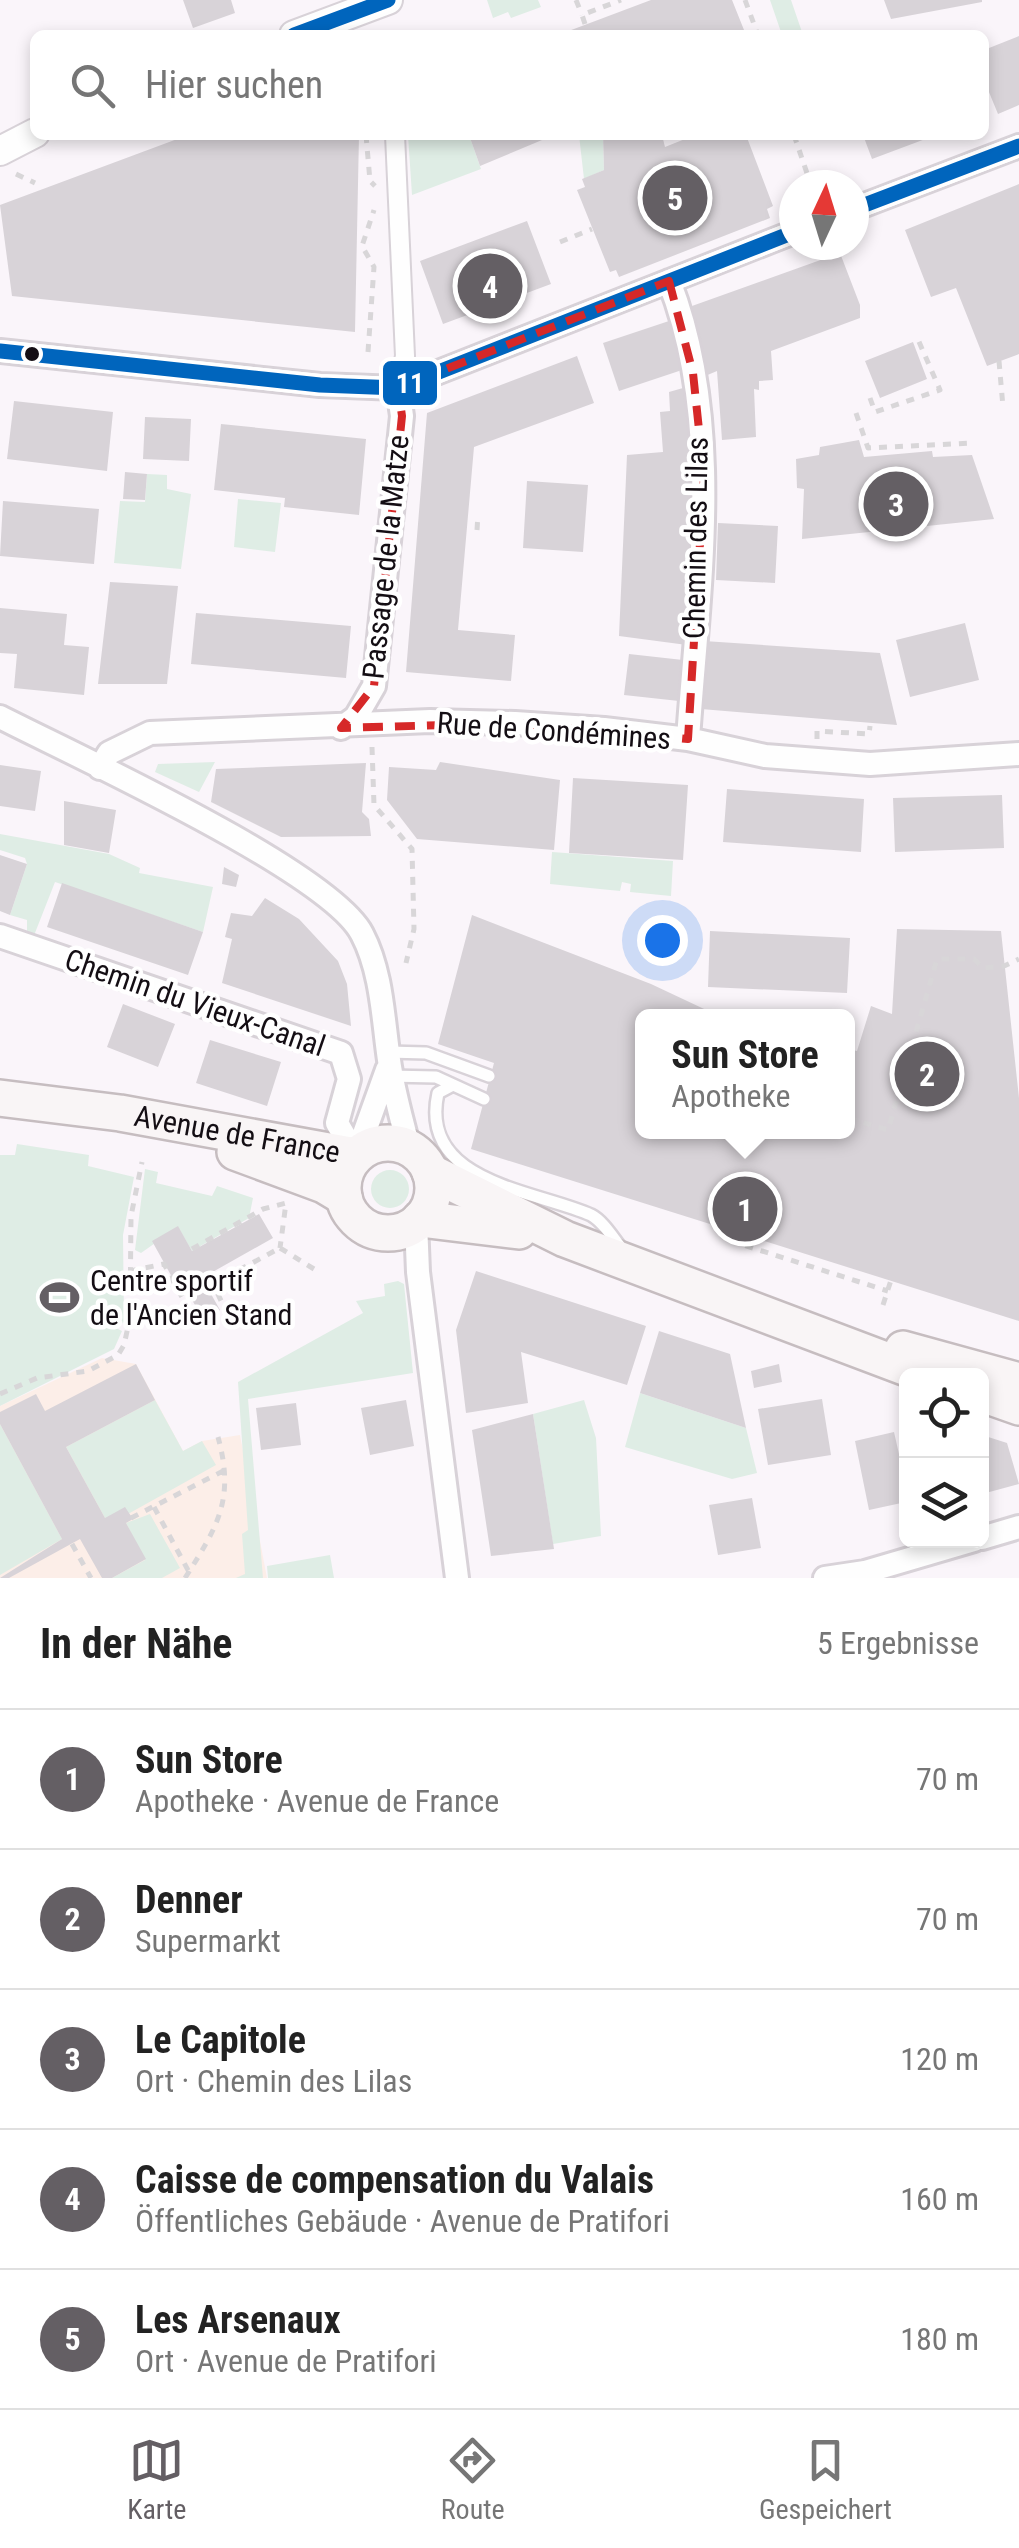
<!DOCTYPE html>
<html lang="de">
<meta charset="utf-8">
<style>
:root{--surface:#fff;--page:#f2f2f2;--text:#222;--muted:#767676;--line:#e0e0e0;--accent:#645f64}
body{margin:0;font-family:"Roboto Condensed",sans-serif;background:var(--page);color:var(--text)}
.controls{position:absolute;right:30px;bottom:30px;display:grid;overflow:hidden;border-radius:15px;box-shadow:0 5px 15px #0003}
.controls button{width:90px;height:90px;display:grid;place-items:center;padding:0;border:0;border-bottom:2px solid var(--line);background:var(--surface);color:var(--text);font:50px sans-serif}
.compass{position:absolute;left:779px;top:170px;width:90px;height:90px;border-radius:50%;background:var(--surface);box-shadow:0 5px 15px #0003;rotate:4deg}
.you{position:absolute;left:662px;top:940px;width:35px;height:35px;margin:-25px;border:8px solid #fff;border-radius:50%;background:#1a73e8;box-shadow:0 0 0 15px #1a73e833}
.badge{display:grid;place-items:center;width:65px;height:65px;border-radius:50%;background:var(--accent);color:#fff;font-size:32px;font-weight:700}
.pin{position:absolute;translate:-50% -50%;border:5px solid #fff;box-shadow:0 2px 10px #0006}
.popup{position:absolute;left:635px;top:1009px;width:220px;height:130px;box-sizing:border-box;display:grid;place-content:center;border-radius:15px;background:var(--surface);filter:drop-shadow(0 2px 8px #0005);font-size:32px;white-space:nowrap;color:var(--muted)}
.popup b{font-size:38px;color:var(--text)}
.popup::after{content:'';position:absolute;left:50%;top:100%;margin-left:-20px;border:20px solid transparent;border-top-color:var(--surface)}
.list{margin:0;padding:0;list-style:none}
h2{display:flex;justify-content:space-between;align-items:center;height:130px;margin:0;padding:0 40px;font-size:42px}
h2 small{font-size:32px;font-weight:400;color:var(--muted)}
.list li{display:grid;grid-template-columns:65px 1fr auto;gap:30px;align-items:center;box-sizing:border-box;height:140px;padding:0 40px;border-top:2px solid var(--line)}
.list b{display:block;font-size:38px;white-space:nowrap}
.list p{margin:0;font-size:32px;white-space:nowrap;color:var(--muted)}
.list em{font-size:32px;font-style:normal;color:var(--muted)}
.icon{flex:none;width:55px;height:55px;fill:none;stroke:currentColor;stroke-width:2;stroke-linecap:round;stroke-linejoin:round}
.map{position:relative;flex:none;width:1019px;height:1578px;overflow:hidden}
.search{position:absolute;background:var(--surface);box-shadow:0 5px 15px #0003;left:30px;right:30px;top:30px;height:110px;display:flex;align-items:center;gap:25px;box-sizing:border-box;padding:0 35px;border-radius:15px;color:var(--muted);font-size:38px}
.sheet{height:830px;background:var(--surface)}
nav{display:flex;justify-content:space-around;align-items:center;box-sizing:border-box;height:140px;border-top:2px solid var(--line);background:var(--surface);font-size:28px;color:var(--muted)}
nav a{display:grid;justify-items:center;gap:5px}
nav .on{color:var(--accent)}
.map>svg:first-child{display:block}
</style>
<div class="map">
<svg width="1019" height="1578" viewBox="0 0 1019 1578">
<rect width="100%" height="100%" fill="#faf5fa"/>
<path fill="#fceee8" d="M102 1358 136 1364 183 1451 202 1441 240 1435 267 1578H0V1406Z"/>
<path fill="#dfede5" d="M487 0H538L541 7 511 18 508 12 493 18Z
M770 0H791L803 35H782Z
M408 135H469L481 169 412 195Z
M579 135H603L604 170 584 179Z
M147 474 167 475V489L191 494 181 569 114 563 120 501 145 502Z
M238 499 281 503 275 552 234 547Z
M215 762 199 792 155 772 158 764Z
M0 834 109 854 140 868 139 873 213 887 203 932 55 882 33 938 27 937V920L10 915 27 864 25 858 0 850Z
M552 852 673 861 671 896 630 892 631 884 622 882 620 891 550 884Z
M17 1144 89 1155 88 1166 134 1177 123 1235 124 1322 116 1328 122 1331 114 1349 0 1406V1155H15Z
M145 1169 158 1172 156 1183 212 1196 217 1186 253 1198 249 1218 192 1251 178 1227 141 1253 135 1250Z
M371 1189a19 19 0 1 1 38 0a19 19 0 1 1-38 0Z
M398 1281 404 1284 413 1373 248 1399 263 1578H236L245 1574 242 1534 248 1530 238 1382 363 1313 356 1301 385 1296 384 1284Z
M640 1393 746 1428 757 1473 732 1479 625 1447Z
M155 1400 183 1451 202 1441 216 1465 128 1514 105 1518 66 1447Z
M584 1400 596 1438 601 1536 553 1544 533 1414Z
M0 1424 62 1539 0 1575Z
M150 1514 180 1568 162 1578H112L145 1560 126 1523Z
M330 1555 334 1578H268L267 1566Z"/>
<path fill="#d8d3d8" d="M183 0H231L235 13 193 28Z
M651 0H732L746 35H558Z
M884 0H982V2L891 19Z
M1019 36V105L998 114 984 80V50Z
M188 135H359L355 332 12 296 0 205Z
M469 135H554L480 166Z
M603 135H662L665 147 695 135H746L773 206 767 209 770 218 619 277 616 270 610 272 577 190 585 187 582 179 604 170Z
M863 135H936L872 159Z
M1019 184V354L987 366 956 288 931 297 905 230Z
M527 221 551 284 443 324 420 261Z
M840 253 860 305V318L771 351 773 380 759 381V390L754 389 756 437 722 440 717 371 698 379 692 306Z
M672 320 688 368 619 391 603 343Z
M913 342 927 379 880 398 865 361Z
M577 356 594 403 474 447 458 630 515 635 511 681 406 672 427 413Z
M683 388 693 449 689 450 694 510 687 645 619 636 627 455 663 452 660 412 670 411 669 392Z
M14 401 113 412 107 471 7 459Z
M145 417 191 419 189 461 143 459Z
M221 424 366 439 359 515 284 507 285 498 214 490Z
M859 440 864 457 932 451 933 457 972 455 994 519 802 539 804 489 797 488 796 459 819 455 820 447Z
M125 472 147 474 145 500 123 499Z
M527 481 588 485 583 552 523 548Z
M3 501 99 509 94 564 0 556Z
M718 523 778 526 775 583 716 580Z
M110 582 178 586 167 684H98Z
M0 608 67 614 64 645 89 647 84 695 14 688 17 654 0 653Z
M196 613 351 626 346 678 191 664Z
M965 623 979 680 910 697 896 640Z
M704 641 880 653 897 725 701 709Z
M629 654 683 660 679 701 624 695Z
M440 762 560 780 554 850 417 839 387 800 389 767 436 770Z
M366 763 362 812 369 819 371 836 281 837 211 802 216 769Z
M0 765 41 771 35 811 0 806Z
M573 778 688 785 683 860 569 853Z
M727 789 864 799 861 852 723 842Z
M1002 795 1004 848 895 852 893 798Z
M64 801 116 810 109 853 64 845Z
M0 855 27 864 10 915 0 911Z
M224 867 239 875 236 887 222 884Z
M62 883 203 932 188 975 47 927Z
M265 898 299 919 338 961 347 984 351 1026 222 983 232 939 225 937 231 913 252 916Z
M472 915 651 984 719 1016H642V1132H848V1049L857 1051 871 1006 892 1014 897 929 1001 931 1019 1098V1321L471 1149 494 1063 438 1044Z
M710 931 850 938 847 993 708 987Z
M123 1004 175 1024 158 1067 107 1047Z
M210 1040 281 1062 267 1106 196 1083Z
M259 1214 273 1238 202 1278 220 1310 203 1320 184 1285 178 1288 152 1241 178 1226 192 1251Z
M476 1271 646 1326 627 1385 521 1352 528 1403 466 1413 456 1330Z
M659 1331 730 1354 746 1428 640 1393Z
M136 1364 155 1400 66 1447 105 1518 125 1507 133 1519 126 1523 146 1559 112 1578H102L80 1539 9 1578H0L62 1539 0 1424V1412L36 1394 45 1411Z
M779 1364 782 1382 754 1388 751 1371Z
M822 1399 831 1455 768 1465 758 1409Z
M406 1400 414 1446 370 1455 361 1408Z
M296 1403 301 1445 261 1450 256 1408Z
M533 1414 554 1549 491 1556 472 1430Z
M894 1432 899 1454 906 1452V1502L869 1510 855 1441Z
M982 1435 1007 1443 1019 1484 982 1494Z
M752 1498 761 1548 718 1555 709 1505Z"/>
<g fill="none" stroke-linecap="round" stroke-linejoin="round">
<defs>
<path id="service" d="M388 1052 426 1053 489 1076
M389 1076 436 1077 484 1099
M453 1085 438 1093C418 1183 535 1190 591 1215 603 1221 613 1238 622 1249"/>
<path id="pedestrian" d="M395 135 405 356 398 388"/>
<path id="minor" d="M854 209 1019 146
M669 281C725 424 698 590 688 739
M0 351 320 385 398 388 794 232
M0 717C74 755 329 871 362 934 382 972 383 1019 389 1060 393 1090 402 1120 409 1149
M341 728 356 717 374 686 402 416 398 388
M100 768 109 753 150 733 430 721 515 723 604 729 688 739 765 756 870 764 1019 754
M0 936 341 1053 349 1079 337 1123 356 1156
M356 1156 387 1070
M416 1222 418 1272 457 1578
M982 1538 1019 1527
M825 1578 865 1572 974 1540"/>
<path id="tertiary" d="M294 35 388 0
M0 151 35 133"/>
<g id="primary">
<path id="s1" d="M0 1098 120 1113 356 1156"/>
<circle cx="388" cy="1188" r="45"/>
<path d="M235 1152 324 1185 344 1197"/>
<path d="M430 1172 565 1239 928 1376"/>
<path d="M420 1219 519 1231"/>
<path d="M903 1349 1019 1381"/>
<path d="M982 1394 1019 1407"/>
</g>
</defs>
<use href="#service" stroke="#d8d2d8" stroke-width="16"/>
<use href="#pedestrian" stroke="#d8d2d8" stroke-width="22"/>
<use href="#minor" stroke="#d8d2d8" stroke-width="28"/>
<use href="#tertiary" stroke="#d8d2d8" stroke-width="32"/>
<use href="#primary" stroke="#c6bdc0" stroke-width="40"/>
<path stroke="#d8d6d8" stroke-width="5" stroke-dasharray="8 8" stroke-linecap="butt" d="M576 0 582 15
M745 0 758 35
M585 24 582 15 621 0
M366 135 370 181 375 186
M794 135 811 185
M16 174 35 183
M560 242 592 229
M368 352 374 267 362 246 374 210
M999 361 1003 407
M870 398 875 412 940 390 916 335
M856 413 868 448 974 443
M477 530 478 514
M817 739V731L869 734 870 726
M372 747 374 805 412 849 414 929 406 963
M848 1118 888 1130 937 959H974L983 968 1004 966 1019 959
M743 1234 740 1244 888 1291
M280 1248 314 1269
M192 1249 263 1209 286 1203 280 1248
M130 1271 164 1264 200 1330
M883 1305 891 1280
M228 1315 213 1284 280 1248
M0 1394 37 1378 88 1371 118 1355 124 1345 130 1318 131 1216 142 1162
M154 1507 189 1572
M131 1518 227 1469
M72 1544 91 1578
M185 1578C218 1526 235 1499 218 1437"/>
<use href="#service" stroke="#fefefe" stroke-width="11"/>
<use href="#pedestrian" stroke="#fefefe" stroke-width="18"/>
<use href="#minor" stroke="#fefefe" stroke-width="22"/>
<use href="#tertiary" stroke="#fefefe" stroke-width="28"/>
<use href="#primary" stroke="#f9f5f6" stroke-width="35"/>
<defs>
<path id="bus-1" d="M294 35 388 0
M854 209 1019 146
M0 351 320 385 398 388 794 232"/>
</defs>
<use href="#bus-1" stroke="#fff" stroke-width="22"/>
<use href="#bus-1" stroke="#0065bd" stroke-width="15"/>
</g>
<path fill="none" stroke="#d62828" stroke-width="8" stroke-dasharray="20 12" stroke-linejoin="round" d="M669 281 693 373 704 477 688 739 515 723 341 728 374 686 402 416 398 388Z"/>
<defs>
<symbol id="stadium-bare" viewBox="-9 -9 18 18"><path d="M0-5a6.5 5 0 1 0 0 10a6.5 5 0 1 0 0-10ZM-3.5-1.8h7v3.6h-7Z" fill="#645f64" stroke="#fff" stroke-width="2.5" paint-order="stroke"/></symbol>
</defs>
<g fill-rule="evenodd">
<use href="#stadium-bare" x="32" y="1270" width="55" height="55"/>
</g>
<circle fill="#140e14" stroke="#fff" stroke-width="4" cx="32" cy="354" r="9"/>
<g text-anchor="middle" stroke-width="9" stroke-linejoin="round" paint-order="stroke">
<g font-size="30" fill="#140e14" stroke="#fff">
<text transform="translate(696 538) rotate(-89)" y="10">Chemin des Lilas</text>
<text transform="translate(386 557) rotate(-84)" y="10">Passage de la Matze</text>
<text transform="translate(554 731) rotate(4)" y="10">Rue de Condémines</text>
<text transform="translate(195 1003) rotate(19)" y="10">Chemin du Vieux-Canal</text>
<text dy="10" stroke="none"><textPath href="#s1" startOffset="240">Avenue de France</textPath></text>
</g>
<g font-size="30" fill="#140e14" stroke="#fff" text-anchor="start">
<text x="90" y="1291">Centre sportif<tspan x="90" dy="34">de l'Ancien Stand</tspan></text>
</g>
</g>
<rect stroke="#fff" stroke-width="4" x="381" y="359" width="58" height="48" rx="10" fill="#0065bd"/>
<g font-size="28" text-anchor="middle" font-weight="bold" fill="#fff">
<text x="410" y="393">11</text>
</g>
</svg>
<div class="controls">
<button><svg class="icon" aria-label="locate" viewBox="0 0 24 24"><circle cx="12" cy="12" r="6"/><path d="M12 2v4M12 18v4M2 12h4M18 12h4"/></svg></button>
<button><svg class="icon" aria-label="layers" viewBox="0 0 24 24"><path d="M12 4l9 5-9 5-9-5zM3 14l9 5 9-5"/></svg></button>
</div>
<svg class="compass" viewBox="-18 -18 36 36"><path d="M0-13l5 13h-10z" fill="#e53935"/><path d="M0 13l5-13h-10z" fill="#767676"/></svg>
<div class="you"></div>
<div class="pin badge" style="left:745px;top:1209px">1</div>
<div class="popup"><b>Sun Store</b>Apotheke</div>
<div class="pin badge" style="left:927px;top:1074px">2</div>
<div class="pin badge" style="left:896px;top:504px">3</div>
<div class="pin badge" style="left:490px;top:286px">4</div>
<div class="pin badge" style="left:675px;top:198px">5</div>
<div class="search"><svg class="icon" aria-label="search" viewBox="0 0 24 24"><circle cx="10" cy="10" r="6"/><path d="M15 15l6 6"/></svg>Hier suchen</div>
</div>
<section class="sheet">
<h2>In der Nähe<small>5 Ergebnisse</small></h2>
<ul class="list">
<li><span class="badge">1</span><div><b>Sun Store</b><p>Apotheke · Avenue de France</p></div><em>70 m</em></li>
<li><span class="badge">2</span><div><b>Denner</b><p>Supermarkt</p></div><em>70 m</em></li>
<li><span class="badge">3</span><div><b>Le Capitole</b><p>Ort · Chemin des Lilas</p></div><em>120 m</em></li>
<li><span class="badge">4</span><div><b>Caisse de compensation du Valais</b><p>Öffentliches Gebäude · Avenue de Pratifori</p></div><em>160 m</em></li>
<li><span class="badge">5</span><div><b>Les Arsenaux</b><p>Ort · Avenue de Pratifori</p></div><em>180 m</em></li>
</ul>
</section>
<nav>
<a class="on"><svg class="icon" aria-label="map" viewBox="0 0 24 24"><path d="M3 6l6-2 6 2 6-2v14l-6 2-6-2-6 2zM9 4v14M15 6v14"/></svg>Karte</a>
<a><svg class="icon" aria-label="directions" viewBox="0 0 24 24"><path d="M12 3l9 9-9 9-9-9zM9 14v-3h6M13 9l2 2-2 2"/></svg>Route</a>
<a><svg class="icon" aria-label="saved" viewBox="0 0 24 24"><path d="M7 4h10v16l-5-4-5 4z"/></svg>Gespeichert</a>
</nav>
